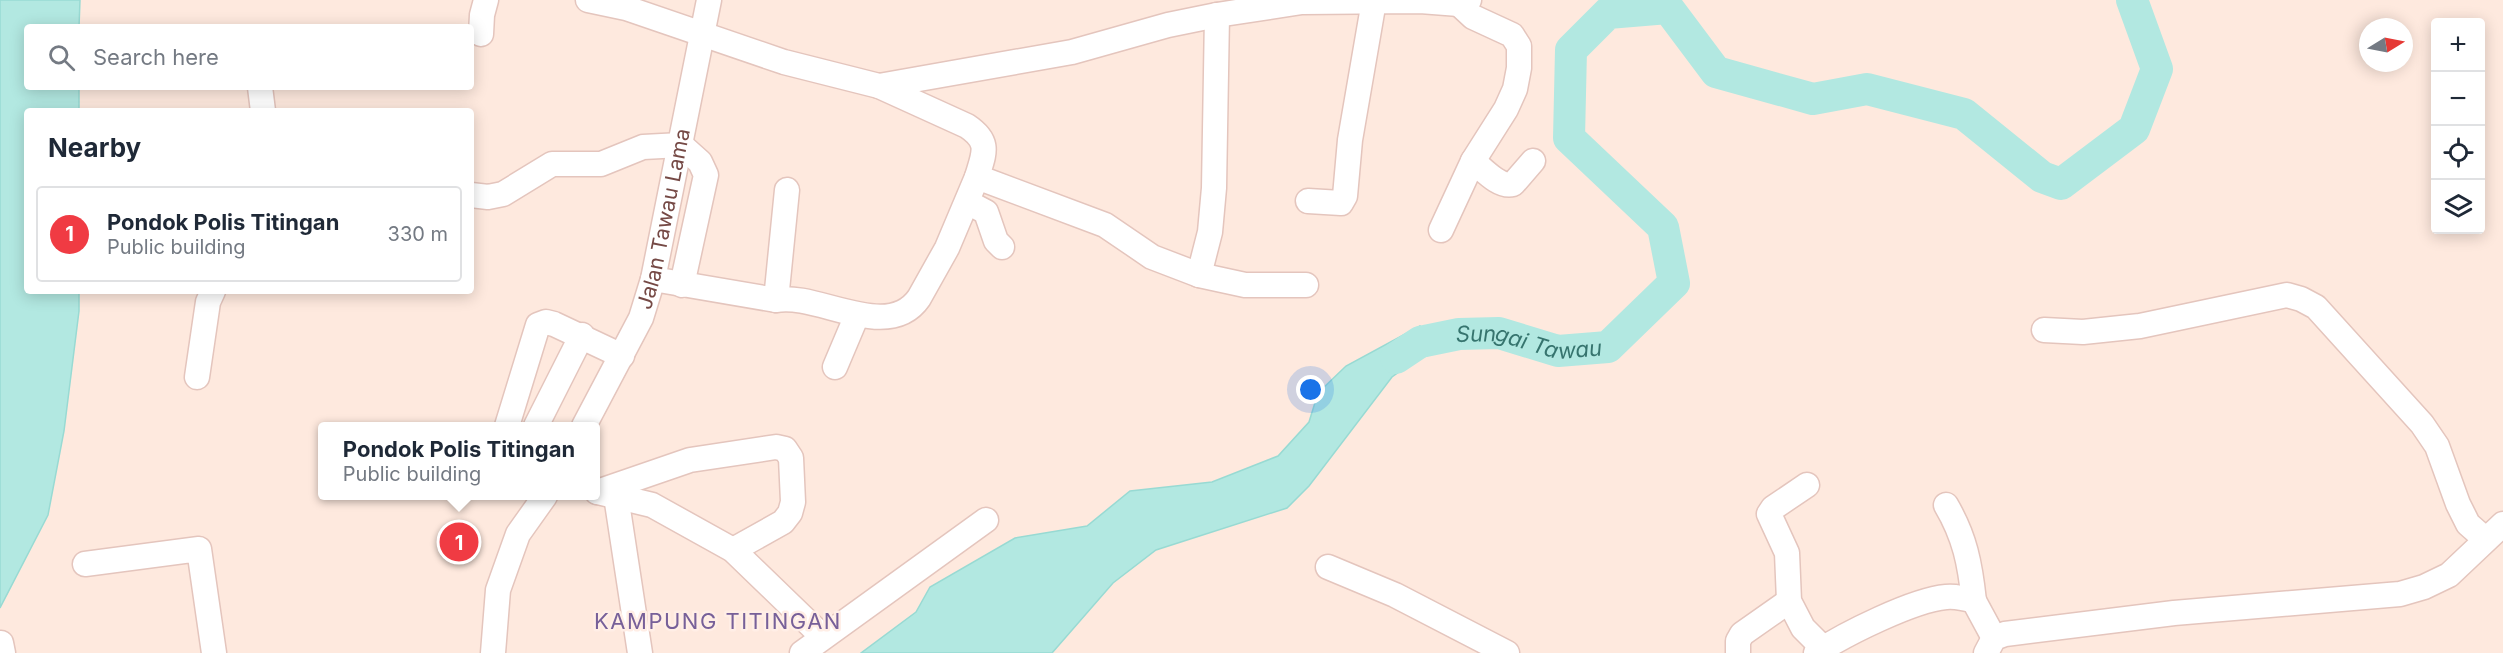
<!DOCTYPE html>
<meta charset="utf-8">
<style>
:root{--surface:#fff;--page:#f2f2f3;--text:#1f2937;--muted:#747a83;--line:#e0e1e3;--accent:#f03b43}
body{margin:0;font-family:Inter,sans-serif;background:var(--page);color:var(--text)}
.controls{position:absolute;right:18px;top:18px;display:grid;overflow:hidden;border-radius:6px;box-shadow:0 3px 15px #0003}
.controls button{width:54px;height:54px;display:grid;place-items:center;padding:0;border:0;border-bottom:2px solid var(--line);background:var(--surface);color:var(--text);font:30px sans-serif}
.compass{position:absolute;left:2359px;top:18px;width:54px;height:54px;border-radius:50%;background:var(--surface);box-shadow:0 3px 15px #0003;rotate:80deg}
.you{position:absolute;left:1311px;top:390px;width:21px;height:21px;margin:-15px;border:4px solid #fff;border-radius:50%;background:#1a73e8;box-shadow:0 0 0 9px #1a73e833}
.badge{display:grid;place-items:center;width:39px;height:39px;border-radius:50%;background:var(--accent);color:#fff;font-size:20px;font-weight:700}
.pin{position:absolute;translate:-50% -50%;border:3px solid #fff;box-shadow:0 2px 6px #0006}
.popup{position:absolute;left:318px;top:422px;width:282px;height:78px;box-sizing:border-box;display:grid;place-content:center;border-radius:6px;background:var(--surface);filter:drop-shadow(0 2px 4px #0005);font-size:20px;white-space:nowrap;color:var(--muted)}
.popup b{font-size:22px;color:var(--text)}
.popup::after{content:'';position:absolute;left:50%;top:100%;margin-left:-12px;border:12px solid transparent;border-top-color:var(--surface)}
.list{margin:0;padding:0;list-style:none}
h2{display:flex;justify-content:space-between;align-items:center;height:78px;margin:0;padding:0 24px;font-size:26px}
h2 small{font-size:20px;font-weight:400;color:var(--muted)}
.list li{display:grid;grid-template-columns:39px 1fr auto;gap:18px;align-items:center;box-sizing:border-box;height:96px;margin:0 12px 12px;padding:0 12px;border:2px solid var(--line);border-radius:6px}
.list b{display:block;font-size:22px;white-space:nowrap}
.list p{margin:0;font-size:20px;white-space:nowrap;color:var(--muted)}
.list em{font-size:20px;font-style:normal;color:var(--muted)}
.icon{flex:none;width:33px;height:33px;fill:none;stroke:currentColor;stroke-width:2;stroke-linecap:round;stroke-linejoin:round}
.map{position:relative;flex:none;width:2503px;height:653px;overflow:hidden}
.search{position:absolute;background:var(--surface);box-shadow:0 3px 15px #0003;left:24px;top:24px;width:450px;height:66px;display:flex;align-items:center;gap:15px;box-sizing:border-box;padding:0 21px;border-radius:6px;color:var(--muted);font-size:22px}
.panel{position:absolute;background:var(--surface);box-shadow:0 3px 15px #0003;left:24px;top:108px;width:450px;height:186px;border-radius:6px}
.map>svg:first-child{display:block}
</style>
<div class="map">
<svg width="2503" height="653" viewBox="0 0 2503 653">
<rect width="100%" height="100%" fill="#fee9de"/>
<path fill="#b2e8e1" stroke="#98dad3" stroke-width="1.5" d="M0 0H80L79 27H27V87H79V111H27V291H79V311L64 431 48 515 0 608Z
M1420 326 1442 350 1416 360 1392 377 1309 486 1287 508 1156 550 1113 583 1052 653H861L916 612 930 587 1015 538 1087 526 1130 491 1212 482 1278 456 1309 422 1318 393 1346 366Z"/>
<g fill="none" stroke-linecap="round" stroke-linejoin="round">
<path stroke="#b2e8e1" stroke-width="32" id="s1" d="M1396 358 1420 342 1459 334 1499 333 1558 351 1608 347 1674 283 1663 227 1569 138 1571 50 1608 13 1668 8 1716 72 1813 99 1867 89 1964 114 2042 177 2061 184 2134 129 2157 69 2132 0"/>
<defs>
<g id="minor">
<path d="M588 0 626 8 784 62 879 86 1072 52 1168 25 1217 15 1302 2 1420 1 1459 4 1469 0"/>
<path d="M481 34 482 15 486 0"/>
<path d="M879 86 967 126C991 142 984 153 977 177L1105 225 1152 257 1199 275 1245 285H1306"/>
<path d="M260 87 263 111"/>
<path d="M1473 161C1483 169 1499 188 1513 184L1533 161"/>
<path d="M471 195 488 197 503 194 552 164H601L643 147 681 145 700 162 706 175 682 285"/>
<path d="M1308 201 1341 203 1345 196 1350 140 1374 1"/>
<path d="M967 202 986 212 996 241 1002 247"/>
<path d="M1441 230 1473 161 1506 109 1515 89 1519 68V46L1512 35 1473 17 1459 4"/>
<path d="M1199 275 1210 232 1214 188 1217 15"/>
<path d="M653 279 776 300C817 292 888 343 919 298L947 248 977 177"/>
<path d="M776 300 787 190"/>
<path d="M2044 330 2083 332 2140 326 2287 295 2301 299 2316 307 2422 424 2437 446 2458 504 2468 524 2485 539"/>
<path d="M835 367 857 315"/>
<path d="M197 377 208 302 213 291"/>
<path d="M507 426 538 325 546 322 554 324 622 356"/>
<path d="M536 426 582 335"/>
<path id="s2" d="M584 426 641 318 653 279 709 0"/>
<path d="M1807 485 1773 508 1769 514 1787 553 1789 601 1803 628 1823 648"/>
<path d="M597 492 690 460 776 447 785 449 791 458 793 502 790 513 783 522 733 550"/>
<path d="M598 492 652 505 733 550 823 637"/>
<path d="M616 496 640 653"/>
<path d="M1946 505C1965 537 1970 564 1974 601"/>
<path d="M85 564 199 549 214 653"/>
<path d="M1328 567 1395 595 1507 653"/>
<path d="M1 643 3 653"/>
<path d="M493 653 498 590 518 534 545 496"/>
<path d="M802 653 986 520"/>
<path d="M1738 653V641L1742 634 1789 601"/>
<path d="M1816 653C1845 634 1913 600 1946 597 1956 596 1964 598 1974 601L1994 638"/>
<path d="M1986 653 1994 638 2005 634 2174 613 2400 594 2424 587 2449 575 2503 524"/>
</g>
</defs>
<use href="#minor" stroke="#e4c5bd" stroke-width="27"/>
<use href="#minor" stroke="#fff" stroke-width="24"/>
</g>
<g text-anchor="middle" stroke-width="5" stroke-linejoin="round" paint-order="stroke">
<g font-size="21" fill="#754945" stroke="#ffeee6">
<text dy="7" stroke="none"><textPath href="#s2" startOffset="224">Jalan Tawau Lama</textPath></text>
</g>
<g font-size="22" font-style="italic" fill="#36746e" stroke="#ffeee6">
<text dy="8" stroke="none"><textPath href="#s1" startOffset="140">Sungai Tawau</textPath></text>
</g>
<g font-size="22" letter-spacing="1.5" fill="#776099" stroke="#ffeee6">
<text x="718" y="629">KAMPUNG TITINGAN</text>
</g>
</g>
</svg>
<div class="controls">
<button>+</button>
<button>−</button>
<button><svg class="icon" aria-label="locate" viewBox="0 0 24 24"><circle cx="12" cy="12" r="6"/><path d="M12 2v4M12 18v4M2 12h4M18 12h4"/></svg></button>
<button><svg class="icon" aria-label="layers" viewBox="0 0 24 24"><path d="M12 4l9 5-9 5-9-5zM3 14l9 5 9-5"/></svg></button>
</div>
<svg class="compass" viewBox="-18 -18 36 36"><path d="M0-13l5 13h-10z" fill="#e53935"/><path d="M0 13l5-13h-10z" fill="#747a83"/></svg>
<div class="you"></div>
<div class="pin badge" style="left:459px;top:542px">1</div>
<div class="popup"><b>Pondok Polis Titingan</b>Public building</div>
<div class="search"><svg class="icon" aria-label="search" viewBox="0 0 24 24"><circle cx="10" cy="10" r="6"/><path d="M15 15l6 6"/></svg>Search here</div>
<section class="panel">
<h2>Nearby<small></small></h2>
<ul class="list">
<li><span class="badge">1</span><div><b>Pondok Polis Titingan</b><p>Public building</p></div><em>330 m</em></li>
</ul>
</section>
</div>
